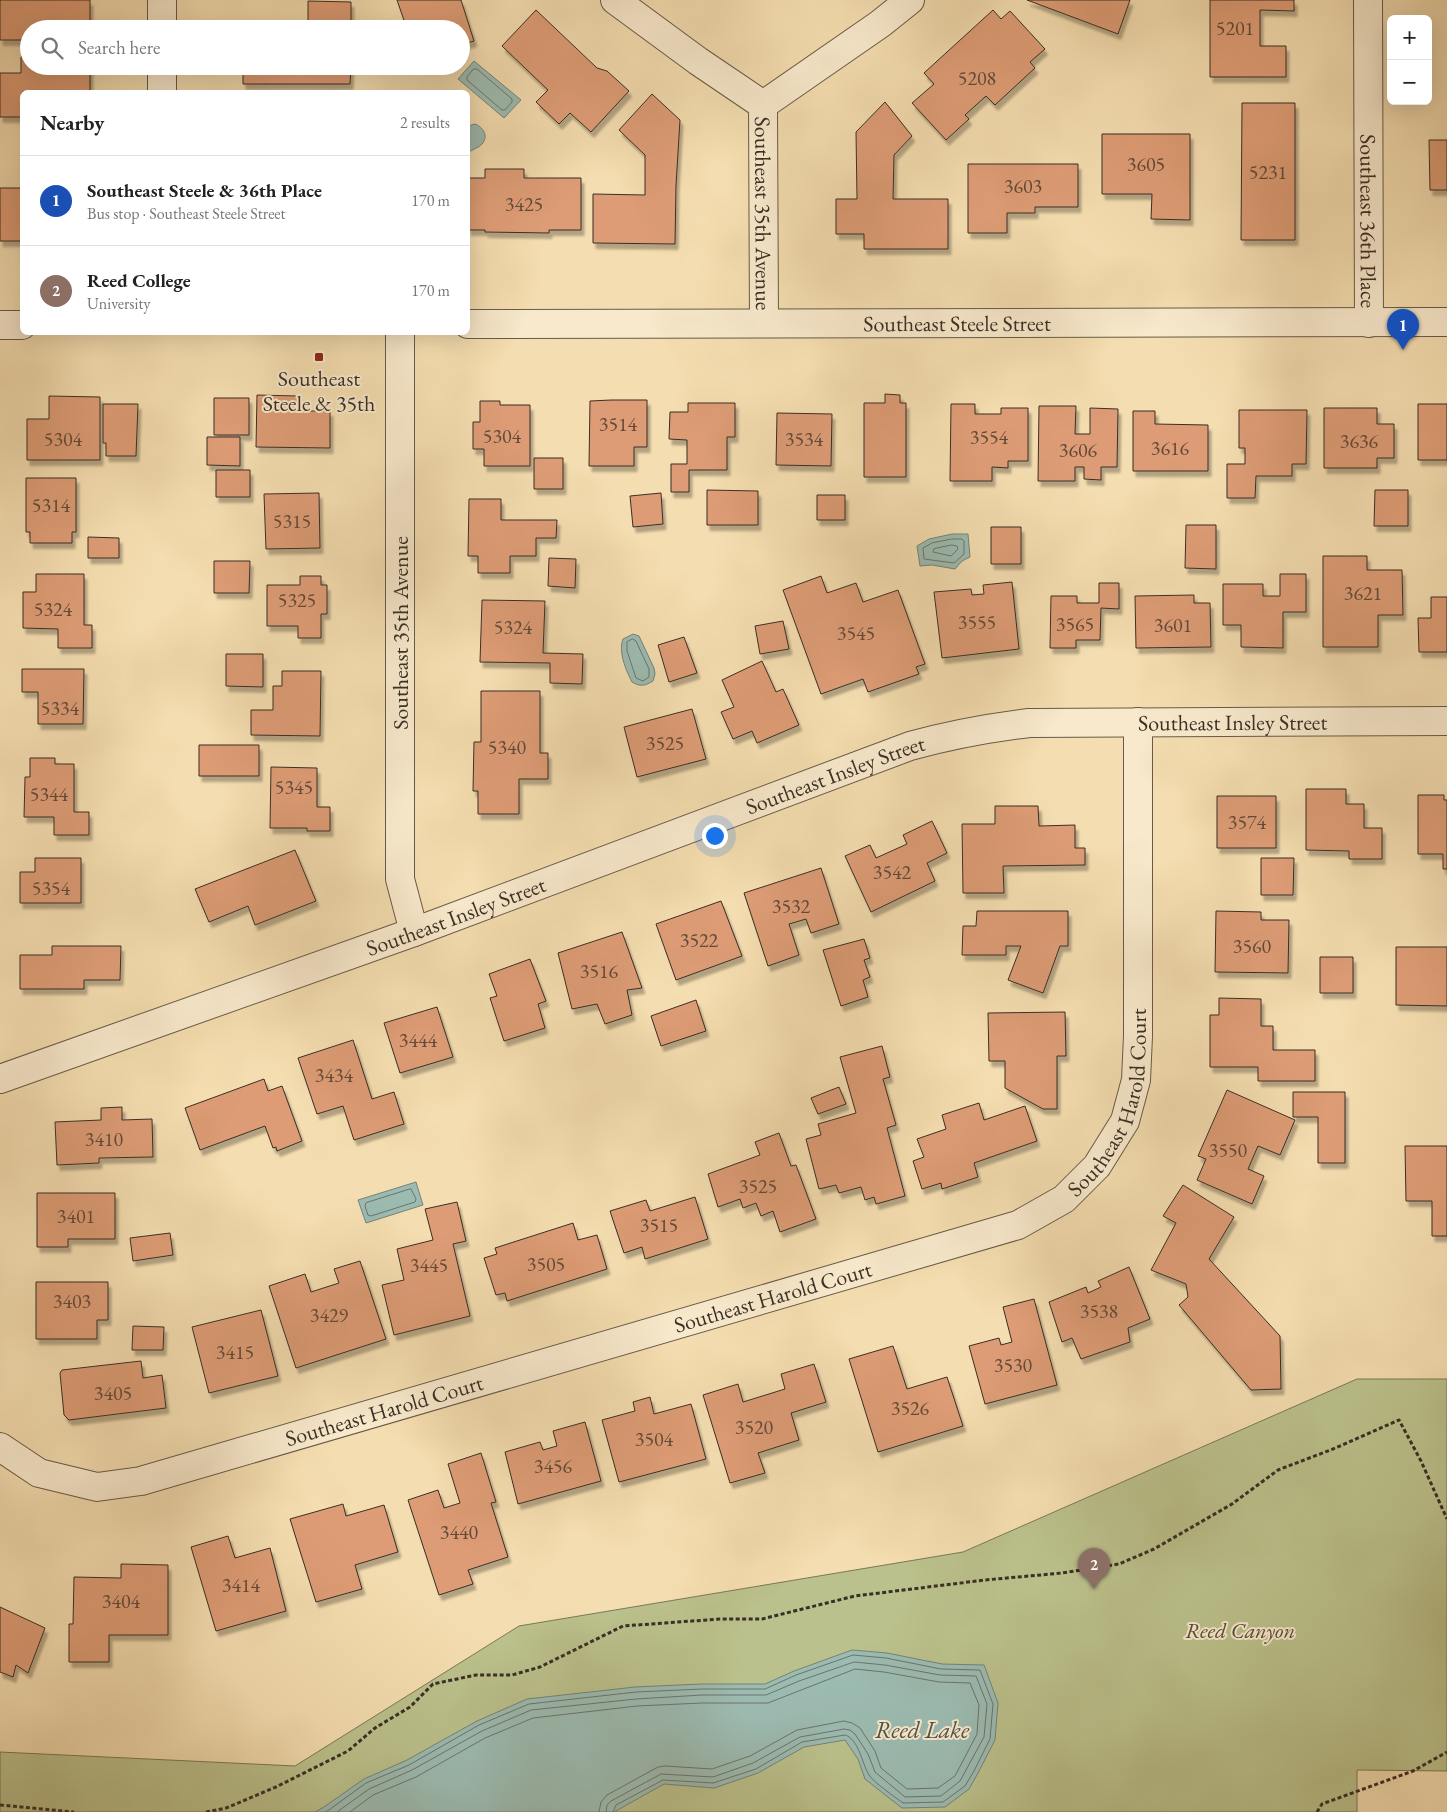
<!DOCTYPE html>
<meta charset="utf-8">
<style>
:root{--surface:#fff;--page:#f6f6f6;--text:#222;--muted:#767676;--line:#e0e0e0;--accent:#8f2418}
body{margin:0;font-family:"EB Garamond",serif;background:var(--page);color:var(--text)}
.controls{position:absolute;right:15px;top:15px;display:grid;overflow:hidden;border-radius:8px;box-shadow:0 5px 20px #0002}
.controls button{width:45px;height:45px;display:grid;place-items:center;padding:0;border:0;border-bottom:1px solid var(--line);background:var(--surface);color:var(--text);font:25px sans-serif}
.you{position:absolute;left:714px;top:835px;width:18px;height:18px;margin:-12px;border:4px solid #fff;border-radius:50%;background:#1a73e8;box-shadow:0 0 0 8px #1a73e833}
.badge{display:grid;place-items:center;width:32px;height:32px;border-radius:50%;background:var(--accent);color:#fff;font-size:16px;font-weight:700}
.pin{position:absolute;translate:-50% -41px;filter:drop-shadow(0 1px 2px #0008)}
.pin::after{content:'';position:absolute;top:26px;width:18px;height:15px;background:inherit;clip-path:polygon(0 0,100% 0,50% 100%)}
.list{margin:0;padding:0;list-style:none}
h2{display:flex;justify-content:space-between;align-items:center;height:65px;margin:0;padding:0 20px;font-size:21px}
h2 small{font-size:16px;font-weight:400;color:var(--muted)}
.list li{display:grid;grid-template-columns:32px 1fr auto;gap:15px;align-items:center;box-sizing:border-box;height:90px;padding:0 20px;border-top:1px solid var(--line)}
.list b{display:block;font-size:19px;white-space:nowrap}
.list p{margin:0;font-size:16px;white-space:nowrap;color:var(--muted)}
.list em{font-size:16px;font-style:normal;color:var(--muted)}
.icon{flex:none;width:28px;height:28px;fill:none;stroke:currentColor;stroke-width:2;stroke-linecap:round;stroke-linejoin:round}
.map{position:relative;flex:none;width:1447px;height:1812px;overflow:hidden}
.search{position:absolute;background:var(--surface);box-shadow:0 5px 20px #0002;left:20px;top:20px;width:450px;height:55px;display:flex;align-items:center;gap:12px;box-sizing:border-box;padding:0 18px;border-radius:28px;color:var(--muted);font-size:19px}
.panel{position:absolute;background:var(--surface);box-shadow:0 5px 20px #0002;left:20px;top:90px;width:450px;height:245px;border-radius:8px}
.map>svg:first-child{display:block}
</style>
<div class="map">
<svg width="1447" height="1812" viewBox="0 0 1447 1812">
<defs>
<filter id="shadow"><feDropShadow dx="3" dy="5.5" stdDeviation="1" flood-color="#0004"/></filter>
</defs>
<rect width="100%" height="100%" fill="#f4ddb0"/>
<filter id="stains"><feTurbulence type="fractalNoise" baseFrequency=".004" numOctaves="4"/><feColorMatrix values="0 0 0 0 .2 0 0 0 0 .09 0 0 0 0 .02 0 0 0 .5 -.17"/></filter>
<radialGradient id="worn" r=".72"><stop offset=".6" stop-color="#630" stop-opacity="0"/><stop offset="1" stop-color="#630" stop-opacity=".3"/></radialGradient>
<path fill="#bbc18c" stroke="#7a7859" d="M1357 1379H1447V1771L1357 1770V1812H0V1752L295 1766 519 1626 963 1552Z"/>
<path fill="#9cbbb1" stroke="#748379" d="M474 61 521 100 504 118 458 79Z
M475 124C483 127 489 136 482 144 479 148 472 149 468 153V126Z
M952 534H968L970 557 962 561 955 569 932 565 920 566 917 546 929 539Z
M633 634 639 636 654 668 655 674 653 681C645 686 640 687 632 682 626 670 618 652 623 639Z
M416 1182 423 1205 366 1223 358 1200Z
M852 1650 887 1653 942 1664 984 1665 998 1703 995 1740 978 1773 969 1789 945 1807 902 1808 865 1779 858 1759 845 1740 804 1747 758 1773 714 1788 664 1784 614 1812H315L324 1807 364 1779 407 1760 477 1721 527 1699 635 1687 702 1684H765L794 1671Z"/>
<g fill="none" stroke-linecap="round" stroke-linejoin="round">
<path stroke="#6a756c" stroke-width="1" d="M474 69H477L512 99V102L505 110H502L467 80V77Z
M952 539H962L964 541V554L954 563 924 559 923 548 932 543Z
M952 545 957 546 958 549 951 556 933 552 934 549Z
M633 639 636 641 649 669V677L643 681 636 678 627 651V642Z
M411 1189 416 1199 415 1202 371 1216 368 1215 365 1206 366 1203Z
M326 1812 366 1783 409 1765 479 1725 529 1704 636 1692 702 1689H765L796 1675 853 1655 886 1658 941 1669 980 1670 993 1704 990 1739 974 1771 965 1786 943 1802 903 1803C895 1797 873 1782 869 1775 862 1764 859 1739 845 1735L802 1742 756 1769 713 1783 663 1780 616 1805 613 1812
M337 1812 369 1789 412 1770 482 1731 531 1710 636 1699 702 1695H766L799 1681 854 1662 885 1665 940 1675 976 1676 987 1704 984 1737 960 1781 941 1796 905 1797 875 1772 868 1754 855 1734 850 1730 844 1729 800 1737 753 1763 713 1777 661 1774 611 1801 607 1805 606 1812
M350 1812 373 1795 416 1777 485 1738 533 1718 637 1706 702 1703H768L855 1669 884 1672 939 1682 970 1683 979 1705 977 1734 955 1776 938 1788 907 1789 881 1768 875 1751 860 1728 852 1723 844 1721 797 1730 750 1756 712 1769 665 1766 658 1767 607 1795 601 1802 599 1812"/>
</g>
<path fill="#dd9c75" stroke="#392f26" filter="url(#shadow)" d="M0 0H90V29H29V40H0Z
M397 0H461L474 41 461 45V29H407Z
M1027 0H1130L1118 34Z
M1210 0H1294V11L1260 10V46H1286V77H1210Z
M308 1 351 2V29H308Z
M536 10 597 68 607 71 629 91 591 132 570 113 559 124 536 102 548 90 502 46Z
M993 10 1001 19 1010 11 1045 49 1030 62 1035 68 995 105 986 96 965 115 969 119 946 140 912 103 934 84 924 73Z
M21 57H29V66H90V92H22V117H0V73H21Z
M243 66H351L350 84H243Z
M652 94 680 120 676 185 675 244 593 243V194L645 195V155L619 130Z
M885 102 912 136 894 155 893 199H948V249H864V234H836V199H857L856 132Z
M1242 103H1295V240H1241Z
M1102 134H1190V220L1151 219 1152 194H1102Z
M1429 140H1447V190H1430Z
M968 164H1078V207H1035V213H1007V233H968Z
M485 169H524V178H581V230H549V233L485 232V230H468V178H485Z
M0 188H22V241H0Z
M885 394 900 395V403H906V477H864V403H885Z
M257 395 298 396V411H330V448L256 447Z
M49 396 100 397V460H27V419H49Z
M214 398H249V435H214Z
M611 400H647V447H634V466H589L590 401Z
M480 401H500V405H530V466H484V449H473V422H480Z
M688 403H735V437H727V470H689V492H671V464H687V440L669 439 670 412H688Z
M103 404H138L136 456H106V443H103Z
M951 404H975V414H1001V408H1028V461H1008V468L992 467V481H950Z
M1418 404H1447V460H1418Z
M1039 406H1076L1075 434H1090V408L1118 409 1117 467H1101V480L1084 479V467H1075V481H1038Z
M1324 408H1377V424H1394V458H1377V468H1324Z
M1239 410H1307L1306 464H1292V476H1256L1255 498H1227V464H1245V448H1239Z
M1133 411H1155V424L1208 425V471H1133Z
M777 413 832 414 831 466 776 465Z
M207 437H240V466L207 465Z
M534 458H563V489H534Z
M216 470H250V497H216Z
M26 478H76V532H72V543H30V532H26Z
M707 490 758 491V525H707Z
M1375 490H1408V526H1374Z
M319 493 320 548 266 549 264 494Z
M661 493 663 524 633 527 630 496Z
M817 495H845V520H817Z
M469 499H501V520H557L556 538H536V556H510V573H478V556H468Z
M1186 525H1216V569L1185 568Z
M991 527H1021V564H991Z
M88 537 119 538V558H88Z
M1323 556H1367V570H1402L1403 615H1378V647H1323Z
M549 558 576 559 575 588 548 586Z
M214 561H250L249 593H214Z
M36 574H84V625H92V648H58V629L23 628V592H36Z
M1280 574H1306V612H1283V648L1241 647V625H1223V584H1263V596H1280Z
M300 576H321V585H327V614H321V638H298V626H267V585H300Z
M821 576 827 593 856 583 863 602 898 590 925 664 916 667 919 674 868 692 863 679 821 694 783 590Z
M1012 582 1019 649 942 658 934 592 971 589 972 595 984 594 983 585Z
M1099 583H1119V609L1101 608 1100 640H1076V648H1050L1051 596H1077V603H1099Z
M1194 595V603H1210L1211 647 1136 648 1135 596Z
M1431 597H1447V652H1419L1418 618H1431Z
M482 600 545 601 543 653 583 654 582 684 550 683V663L480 662Z
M783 621 789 649 760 654 755 626Z
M684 637 697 673 669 682 658 645Z
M226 654H263V687L226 686Z
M762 661 776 692 783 689 799 725 757 743 752 731 733 739 721 712 734 707 722 680Z
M22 669H84L83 724H38V692H22Z
M282 671H321L320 736 251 735V710H273V686H282Z
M481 691H540V753H548V779H519V814H478V791H473L474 742H481Z
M692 709 706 759 637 777 624 727Z
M199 745H259V776H199Z
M30 758H55V764H74V812H89V835H54V817H24L25 777H30Z
M271 767 317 768V807H330V831H307V828H270Z
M1306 789H1346V804H1364V828H1382V859H1349V851L1306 850Z
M1418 795H1444V800H1447V869H1443V854H1418Z
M1217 796H1276V848H1217Z
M995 806H1038L1039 826 1075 825V848H1085V865L1003 866 1004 893H963L962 824H995Z
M932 821 947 853 927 863 935 881 871 912 845 856 870 845 876 858 907 844 903 835Z
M295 850 316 901 255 925 248 906 209 922 195 889Z
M35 858H81V903H20V872H35Z
M1261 858H1294L1293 895H1261Z
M821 868 839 924 811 933 806 919 789 924 799 955 768 966 744 893Z
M721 901 742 956 676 980 656 924Z
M977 911H1068V946H1060L1043 993 1008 980 1021 946H1006V955H962L963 926H976Z
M1216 911 1261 912V920H1289L1288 973 1215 972Z
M622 932 642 988 627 990 632 1015 605 1024 597 1004 572 1009 558 953Z
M864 939 870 958 864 960 870 977 863 980 868 997 841 1006 823 950Z
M52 946H121L120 980H84V989H20V955H52Z
M1396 947H1447V1006L1396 1005Z
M1320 957H1353V993H1320Z
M530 959 546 1001 538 1004 545 1028 504 1041 490 998 497 996 489 974Z
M1219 998 1261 999V1026H1273V1050H1315V1081H1258V1067H1210V1015H1219Z
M696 1000 706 1031 661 1046 651 1016Z
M437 1007 453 1057 400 1073 384 1023Z
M1065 1012 1066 1056H1057V1109H1043L1005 1088V1061H989L988 1013Z
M353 1040 372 1099 394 1092 404 1124 354 1140 343 1106 317 1114 298 1058Z
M882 1046 890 1077 883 1079 896 1125 887 1128 905 1196 876 1204 874 1197 865 1200 861 1187 839 1193 836 1185 819 1189 806 1139 821 1135 818 1124 856 1113 840 1057Z
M264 1079 268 1091 282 1086 302 1141 277 1151 276 1147 273 1148 265 1126 200 1150 185 1108Z
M839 1087 846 1104 818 1114 811 1098Z
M1227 1090 1295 1120 1280 1155 1258 1146 1248 1169 1264 1176 1252 1204 1197 1180 1206 1159 1198 1156Z
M1293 1092H1345V1163H1318V1117H1293Z
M979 1103 984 1120 1025 1106 1037 1141 974 1163 978 1177 942 1189 941 1183 922 1189 913 1161 924 1157 917 1139 946 1129 942 1115Z
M122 1107V1120L152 1119 153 1157 99 1158V1163L57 1165 55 1122 101 1120V1108Z
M779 1133 791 1166 796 1165 816 1219 780 1232 773 1211 761 1216 756 1203 743 1208 740 1199 718 1207 708 1174 760 1155 755 1142Z
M1405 1146H1447V1236H1432V1201H1406Z
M1183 1185 1234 1217 1209 1259 1280 1336 1281 1389 1251 1390 1179 1305 1188 1297 1186 1284 1151 1270 1176 1223 1163 1216Z
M37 1193H115V1239H68V1247H37Z
M695 1197 708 1239 645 1259 642 1247 624 1253 610 1211 646 1200 650 1211Z
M457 1202 466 1241 453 1244 470 1316 394 1335 382 1285 404 1280 397 1249 433 1240 425 1209Z
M573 1223 578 1240 597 1235 607 1269 507 1301 505 1293 496 1295 484 1258 497 1254 495 1248Z
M170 1233 173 1255 133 1261 130 1238Z
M360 1261 386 1339 296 1368 269 1286 305 1274 311 1292 339 1283 334 1269Z
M1129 1267 1150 1319 1128 1328 1130 1342 1081 1359 1072 1338 1062 1342 1049 1302 1086 1287 1088 1293 1101 1287 1098 1281Z
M36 1282H108V1320H97V1339H36Z
M1034 1299 1057 1385 985 1404 969 1346 999 1338 1001 1345 1012 1342 1003 1307Z
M261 1310 278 1376 209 1393 192 1327Z
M133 1326 164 1327 163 1350H132Z
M893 1346 907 1389 947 1377 963 1426 878 1452 849 1359Z
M141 1361 143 1378 162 1375 166 1408 69 1420 64 1415 60 1373 62 1370Z
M814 1364 826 1402 791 1413 799 1440 758 1453 765 1473 730 1483 703 1395 738 1384 743 1402 785 1389 781 1374Z
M650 1397 654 1414 691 1404 706 1459 619 1482 602 1420 635 1411 633 1402Z
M585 1422 601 1481 518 1504 505 1452 540 1442 543 1450 557 1446 553 1431Z
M481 1453 496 1502 491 1503 508 1557 468 1570 473 1584 439 1595 408 1500 438 1490 444 1508 460 1503 448 1464Z
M343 1504 346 1516 384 1505 398 1552 355 1565 362 1589 316 1602 290 1519Z
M228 1536 235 1558 270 1548 286 1611 216 1631 191 1547Z
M121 1564 168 1565V1635H109V1662H69V1624H73L74 1577 121 1578Z
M0 1607 45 1628 28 1673 16 1665 13 1677 0 1672Z"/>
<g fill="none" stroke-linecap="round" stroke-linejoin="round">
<defs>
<g id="minor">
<path d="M162 0V29"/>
<path id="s1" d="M615 0 698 61 763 105 764 323"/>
<path id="s2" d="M1368 0 1369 323"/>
<path d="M162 66V92"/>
<path d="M763 105 880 24 910 0"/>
<path id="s3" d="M468 324 1447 322"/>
<path d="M0 325H22"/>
<path d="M400 332V879L414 932"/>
<path id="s4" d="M0 1079 414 932 910 746C950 735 988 728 1029 723L1447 721"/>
<path id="s5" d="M0 1447 39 1473 97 1487 141 1481 1018 1225 1064 1199 1097 1166 1125 1121 1136 1080 1138 1036V722"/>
</g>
</defs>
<use href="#minor" stroke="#685a48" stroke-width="30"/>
<path stroke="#392f26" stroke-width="3" stroke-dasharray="4 2.5" stroke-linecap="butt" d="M0 1805 74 1812
M206 1812 226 1808 276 1787 348 1751 375 1728 410 1707 433 1684 476 1675H512L540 1667 623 1626 720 1619H762L855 1596 985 1580 1062 1573 1119 1564 1154 1549 1232 1504 1278 1470 1333 1449 1399 1420 1421 1461 1447 1519
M1317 1812 1322 1804 1413 1771 1447 1752"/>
<use href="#minor" stroke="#f8e9cc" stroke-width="28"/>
</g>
<rect fill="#8f2418" stroke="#f8e9cc" stroke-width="2" x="314" y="352" width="10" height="10" rx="2.5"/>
<g text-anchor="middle" stroke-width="4" stroke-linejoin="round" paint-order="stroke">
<g font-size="20" fill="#624a3a">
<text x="1235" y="35">5201</text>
<text x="977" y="85">5208</text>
<text x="1146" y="171">3605</text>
<text x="1268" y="179">5231</text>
<text x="1023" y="193">3603</text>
<text x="524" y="211">3425</text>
<text x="618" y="431">3514</text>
<text x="502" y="443">5304</text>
<text x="989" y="444">3554</text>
<text x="63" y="446">5304</text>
<text x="804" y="446">3534</text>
<text x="1359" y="448">3636</text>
<text x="1170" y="455">3616</text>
<text x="1078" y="457">3606</text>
<text x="51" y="512">5314</text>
<text x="292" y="528">5315</text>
<text x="1363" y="600">3621</text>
<text x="297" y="607">5325</text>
<text x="53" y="616">5324</text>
<text x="977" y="629">3555</text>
<text x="1075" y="631">3565</text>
<text x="1173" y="632">3601</text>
<text x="513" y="634">5324</text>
<text x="856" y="640">3545</text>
<text x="60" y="715">5334</text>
<text x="665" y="750">3525</text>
<text x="507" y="754">5340</text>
<text x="294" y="794">5345</text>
<text x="49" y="801">5344</text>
<text x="1247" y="829">3574</text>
<text x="892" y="879">3542</text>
<text x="51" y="895">5354</text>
<text x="791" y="913">3532</text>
<text x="699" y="947">3522</text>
<text x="1252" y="953">3560</text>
<text x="599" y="978">3516</text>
<text x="418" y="1047">3444</text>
<text x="334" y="1082">3434</text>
<text x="104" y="1146">3410</text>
<text x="1228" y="1157">3550</text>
<text x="758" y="1193">3525</text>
<text x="76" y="1223">3401</text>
<text x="659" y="1232">3515</text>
<text x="546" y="1271">3505</text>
<text x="429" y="1272">3445</text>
<text x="72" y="1308">3403</text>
<text x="1099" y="1318">3538</text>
<text x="329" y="1322">3429</text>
<text x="235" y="1359">3415</text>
<text x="1013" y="1372">3530</text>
<text x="113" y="1400">3405</text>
<text x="910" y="1415">3526</text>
<text x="754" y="1434">3520</text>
<text x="654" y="1446">3504</text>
<text x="553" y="1473">3456</text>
<text x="459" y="1539">3440</text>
<text x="241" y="1592">3414</text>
<text x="121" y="1608">3404</text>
</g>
<g font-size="22" fill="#392f26" stroke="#f8e9cc">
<text dy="8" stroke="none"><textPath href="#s1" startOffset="290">Southeast 35th Avenue</textPath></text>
<text dy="8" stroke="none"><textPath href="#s2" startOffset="221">Southeast 36th Place</textPath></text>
<text dy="8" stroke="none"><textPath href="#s3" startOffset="489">Southeast Steele Street</textPath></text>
<text transform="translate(400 633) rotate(-90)" y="8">Southeast 35th Avenue</text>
<text dy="8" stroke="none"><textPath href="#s4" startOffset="1294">Southeast Insley Street</textPath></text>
<text dy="8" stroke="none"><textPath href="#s4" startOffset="889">Southeast Insley Street</textPath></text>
<text dy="8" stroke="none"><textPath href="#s4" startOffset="484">Southeast Insley Street</textPath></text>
<text dy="8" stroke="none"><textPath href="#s5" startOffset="1229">Southeast Harold Court</textPath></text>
<text dy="8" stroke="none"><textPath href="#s5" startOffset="809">Southeast Harold Court</textPath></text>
<text dy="8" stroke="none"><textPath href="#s5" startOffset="404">Southeast Harold Court</textPath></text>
</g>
<g font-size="22" fill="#392f26" stroke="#f8e9cc">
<text x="319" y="386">Southeast<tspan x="319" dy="25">Steele &amp; 35th</tspan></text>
</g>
<g font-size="22" font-style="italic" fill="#534c3a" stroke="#f8e9cc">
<text x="1240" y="1638">Reed Canyon</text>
</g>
<g font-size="24" font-style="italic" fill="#525249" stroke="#f8e9cc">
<text x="922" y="1738">Reed Lake</text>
</g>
</g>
<rect width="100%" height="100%" filter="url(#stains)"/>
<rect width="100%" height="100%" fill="url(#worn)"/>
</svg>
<div class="controls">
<button>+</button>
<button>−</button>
</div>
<div class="you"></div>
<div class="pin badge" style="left:1403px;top:350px;background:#1a4fb4">1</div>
<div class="pin badge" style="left:1094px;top:1589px;background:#8d6e63">2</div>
<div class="search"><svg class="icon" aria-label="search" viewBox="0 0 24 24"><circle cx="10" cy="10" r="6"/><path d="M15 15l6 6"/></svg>Search here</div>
<section class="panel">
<h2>Nearby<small>2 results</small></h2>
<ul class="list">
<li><span class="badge" style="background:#1a4fb4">1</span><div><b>Southeast Steele &amp; 36th Place</b><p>Bus stop · Southeast Steele Street</p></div><em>170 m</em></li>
<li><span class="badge" style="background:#8d6e63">2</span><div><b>Reed College</b><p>University</p></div><em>170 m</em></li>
</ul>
</section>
</div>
